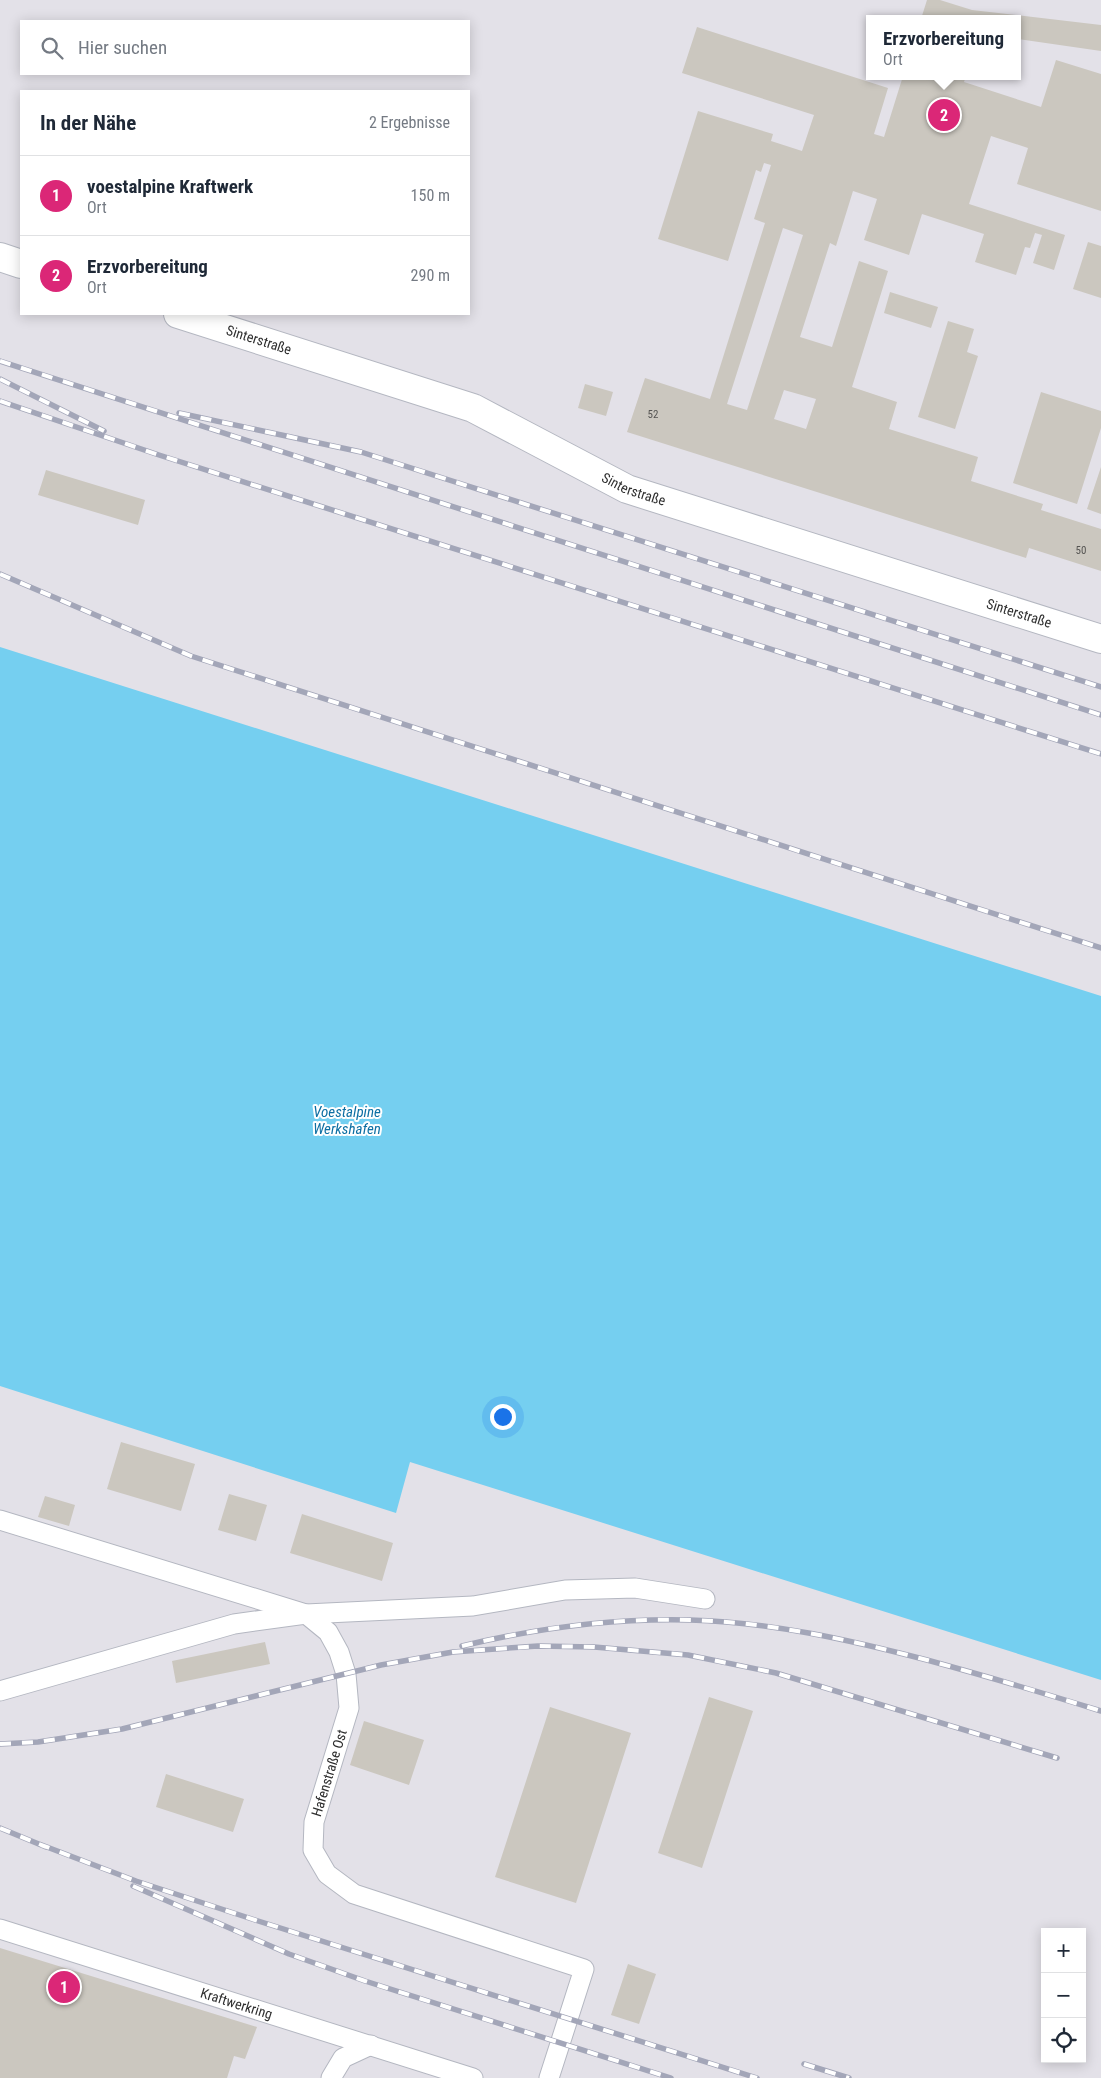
<!DOCTYPE html>
<html lang="de">
<meta charset="utf-8">
<style>
:root{--surface:#fff;--page:#f6f6f7;--text:#1f2937;--muted:#747a83;--line:#e0e1e3;--accent:#db2777}
body{margin:0;font-family:"Roboto Condensed",sans-serif;background:var(--page);color:var(--text)}
.controls{position:absolute;right:15px;bottom:15px;display:grid;overflow:hidden;border-radius:0px;box-shadow:0 2px 12px #0003}
.controls button{width:45px;height:45px;display:grid;place-items:center;padding:0;border:0;border-bottom:1px solid var(--line);background:var(--surface);color:var(--text);font:25px sans-serif}
.you{position:absolute;left:502px;top:1416px;width:18px;height:18px;margin:-12px;border:4px solid #fff;border-radius:50%;background:#1a73e8;box-shadow:0 0 0 8px #1a73e833}
.badge{display:grid;place-items:center;width:32px;height:32px;border-radius:50%;background:var(--accent);color:#fff;font-size:16px;font-weight:700}
.pin{position:absolute;translate:-50% -50%;border:2px solid #fff;box-shadow:0 1px 5px #0006}
.popup{position:absolute;left:866px;top:15px;width:155px;height:65px;box-sizing:border-box;display:grid;place-content:center;border-radius:0px;background:var(--surface);filter:drop-shadow(0 1px 4px #0005);font-size:16px;white-space:nowrap;color:var(--muted)}
.popup b{font-size:19px;color:var(--text)}
.popup::after{content:'';position:absolute;left:50%;top:100%;margin-left:-10px;border:10px solid transparent;border-top-color:var(--surface)}
.list{margin:0;padding:0;list-style:none}
h2{display:flex;justify-content:space-between;align-items:center;height:65px;margin:0;padding:0 20px;font-size:21px}
h2 small{font-size:16px;font-weight:400;color:var(--muted)}
.list li{display:grid;grid-template-columns:32px 1fr auto;gap:15px;align-items:center;box-sizing:border-box;height:80px;padding:0 20px;border-top:1px solid var(--line)}
.list b{display:block;font-size:19px;white-space:nowrap}
.list p{margin:0;font-size:16px;white-space:nowrap;color:var(--muted)}
.list em{font-size:16px;font-style:normal;color:var(--muted)}
.icon{flex:none;width:28px;height:28px;fill:none;stroke:currentColor;stroke-width:2;stroke-linecap:round;stroke-linejoin:round}
.map{position:relative;flex:none;width:1101px;height:2078px;overflow:hidden}
.search{position:absolute;background:var(--surface);box-shadow:0 2px 12px #0003;left:20px;top:20px;width:450px;height:55px;display:flex;align-items:center;gap:12px;box-sizing:border-box;padding:0 18px;border-radius:0px;color:var(--muted);font-size:19px}
.panel{position:absolute;background:var(--surface);box-shadow:0 2px 12px #0003;left:20px;top:90px;width:450px;height:225px;border-radius:0px}
.map>svg:first-child{display:block}
</style>
<div class="map">
<svg width="1101" height="2078" viewBox="0 0 1101 2078">
<rect width="100%" height="100%" fill="#efe9e1"/>
<path fill="#e3e1e8" fill-rule="evenodd" d="M0 0H1101V2078H0ZM870 19H1018V76H870ZM21 21H469V74H21ZM21 91H469V314H21ZM1045 1932H1082V2059H1045Z"/>
<path fill="#75cff0" d="M0 647 1101 996V1680L410 1462 396 1513 0 1386Z"/>
<path fill="#cbc7bf" fill-rule="evenodd" d="M927 0H940L972 10 1101 25V51L1018 39V19H921Z
M697 27 888 88 874 134 884 137 903 76H966L964 82 1041 107 1056 60 1101 74V211L1017 184 1028 148 991 136 969 204 1065 235 1054 270 1033 263 1042 235 1035 233 1030 248 1025 247 1016 275 975 262 984 234 922 214 909 255 864 240 877 199 853 191 836 246 830 243 800 337 832 347 859 261 888 271 852 387 897 402 889 429 978 457 971 481 1043 504 1041 510 1101 529V571L1029 548 1026 558 627 432 645 378 710 399 765 223 754 219 771 165 764 163 761 172 756 170 728 261 658 239 698 111 773 134 771 141 802 151 814 115 682 73ZM783 228 803 235 747 410 727 404ZM784 390 816 399 806 429 774 419Z
M1088 242 1101 246V298L1073 289Z
M890 292 938 307 931 328 884 313Z
M948 321 974 329 967 352 978 356 955 429 918 417Z
M585 384 613 392 606 416 578 408Z
M1041 392 1101 411V428L1077 504 1013 483Z
M1101 467V514L1087 509Z
M46 470 145 500 138 525 38 495Z
M121 1442 195 1464 181 1511 107 1489Z
M229 1494 267 1505 256 1541 218 1530Z
M45 1496 75 1505 69 1526 38 1517Z
M302 1514 393 1543 382 1581 290 1553Z
M265 1642 270 1664 176 1683 172 1661Z
M709 1697 753 1711 702 1868 658 1853Z
M550 1707 631 1733 576 1903 495 1877Z
M364 1721 424 1740 409 1785 350 1765Z
M166 1774 244 1799 233 1832 156 1807Z
M0 1948 257 2027 245 2059 234 2056 227 2078H0Z
M628 1964 656 1974 639 2024 611 2015Z"/>
<g fill="none" stroke-linecap="round" stroke-linejoin="round">
<defs>
<g id="lane">
<path d="M0 1520 306 1614 328 1632 339 1652 346 1674 349 1708 314 1822 313 1850 327 1874 354 1894 584 1969 549 2078"/>
<path d="M0 1691 234 1624 306 1614 473 1606 565 1590 635 1588 705 1599"/>
<path id="s1" d="M0 1929 473 2078"/>
<path d="M331 2078 343 2058 371 2045"/>
</g>
<g id="street">
<path d="M0 257 21 264"/>
<path id="s2" d="M178 314 473 408 627 489 1101 639"/>
</g>
</defs>
<use href="#lane" stroke="#b4b7c1" stroke-width="21"/>
<use href="#street" stroke="#b4b7c1" stroke-width="30"/>
<use href="#lane" stroke="#fff" stroke-width="19"/>
<use href="#street" stroke="#fff" stroke-width="28"/>
<defs>
<path id="rail" d="M0 361 1101 715
M0 379 104 431
M0 401 159 455 1101 754
M179 413 361 452 1101 687
M0 574 191 656 1101 948
M462 1646C537 1628 613 1618 690 1620 771 1622 850 1640 927 1660 986 1676 1043 1693 1101 1711
M0 1744 38 1742 122 1729 381 1665 453 1652 538 1646 594 1647 688 1655 776 1673 1057 1758
M0 1828 46 1847
M39 1844 136 1881 255 1920 757 2078
M133 1886 289 1954 365 1981 671 2078
M804 2064 849 2078"/>
</defs>
<use href="#rail" stroke="#a3a6b8" stroke-width="5.5"/>
<use href="#rail" stroke="#fff" stroke-width="4" stroke-dasharray="11" stroke-linecap="butt"/>
</g>
<g text-anchor="middle" stroke-width="4" stroke-linejoin="round" paint-order="stroke">
<g font-size="11" fill="#555452">
<text x="653" y="418">52</text>
<text x="1081" y="554">50</text>
</g>
<g font-size="14" fill="#2e2e2e" stroke="#fff">
<text dy="5" stroke="none"><textPath href="#s2" startOffset="85">Sinterstraße</textPath></text>
<text dy="5" stroke="none"><textPath href="#s2" startOffset="490">Sinterstraße</textPath></text>
<text dy="5" stroke="none"><textPath href="#s2" startOffset="895">Sinterstraße</textPath></text>
<text transform="translate(329 1773) rotate(-73)" y="5">Hafenstraße Ost</text>
<text dy="5" stroke="none"><textPath href="#s1" startOffset="248">Kraftwerkring</textPath></text>
</g>
<g font-size="15" font-style="italic" fill="#0d6fa3" stroke="#fff">
<text x="347" y="1117">Voestalpine<tspan x="347" dy="17">Werkshafen</tspan></text>
</g>
</g>
</svg>
<div class="controls">
<button>+</button>
<button>−</button>
<button><svg class="icon" aria-label="locate" viewBox="0 0 24 24"><circle cx="12" cy="12" r="6"/><path d="M12 2v4M12 18v4M2 12h4M18 12h4"/></svg></button>
</div>
<div class="you"></div>
<div class="pin badge" style="left:64px;top:1987px">1</div>
<div class="pin badge" style="left:944px;top:115px">2</div>
<div class="popup"><b>Erzvorbereitung</b>Ort</div>
<div class="search"><svg class="icon" aria-label="search" viewBox="0 0 24 24"><circle cx="10" cy="10" r="6"/><path d="M15 15l6 6"/></svg>Hier suchen</div>
<section class="panel">
<h2>In der Nähe<small>2 Ergebnisse</small></h2>
<ul class="list">
<li><span class="badge">1</span><div><b>voestalpine Kraftwerk</b><p>Ort</p></div><em>150 m</em></li>
<li><span class="badge">2</span><div><b>Erzvorbereitung</b><p>Ort</p></div><em>290 m</em></li>
</ul>
</section>
</div>
